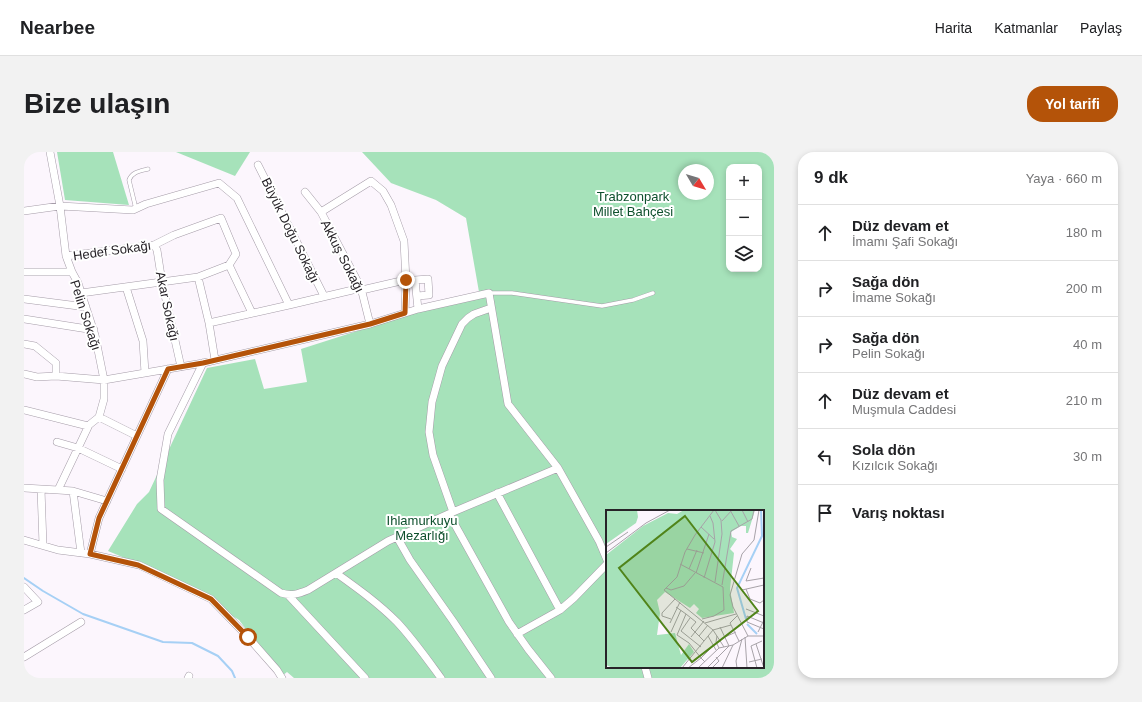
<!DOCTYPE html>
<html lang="tr">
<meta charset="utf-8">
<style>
:root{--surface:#fff;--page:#f2f2f2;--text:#202124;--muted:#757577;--line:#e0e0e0;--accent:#b45309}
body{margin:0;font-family:Arial,sans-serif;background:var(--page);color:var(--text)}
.controls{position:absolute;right:12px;top:12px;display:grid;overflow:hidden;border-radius:8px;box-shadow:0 2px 6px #0003}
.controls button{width:36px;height:36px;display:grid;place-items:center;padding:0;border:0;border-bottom:1px solid var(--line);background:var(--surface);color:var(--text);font:20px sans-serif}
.compass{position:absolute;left:654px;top:12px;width:36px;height:36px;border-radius:50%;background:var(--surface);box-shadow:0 2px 6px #0003;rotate:128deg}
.stop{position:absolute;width:12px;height:12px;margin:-9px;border:3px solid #b45309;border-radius:50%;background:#fff}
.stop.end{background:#b45309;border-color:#fff;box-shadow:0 1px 4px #0008}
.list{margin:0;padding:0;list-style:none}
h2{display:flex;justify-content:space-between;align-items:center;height:52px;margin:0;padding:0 16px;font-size:17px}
h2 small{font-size:13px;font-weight:400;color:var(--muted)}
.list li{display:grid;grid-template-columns:26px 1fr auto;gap:12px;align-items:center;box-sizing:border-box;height:56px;padding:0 16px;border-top:1px solid var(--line)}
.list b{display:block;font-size:15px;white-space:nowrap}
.list p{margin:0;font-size:13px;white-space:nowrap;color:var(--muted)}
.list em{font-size:13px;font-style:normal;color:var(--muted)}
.icon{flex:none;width:22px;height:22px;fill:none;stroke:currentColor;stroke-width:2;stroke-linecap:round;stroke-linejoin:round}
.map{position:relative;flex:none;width:750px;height:526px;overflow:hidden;border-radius:16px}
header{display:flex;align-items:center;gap:24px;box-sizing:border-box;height:56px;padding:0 20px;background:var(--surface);border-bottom:1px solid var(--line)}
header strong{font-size:19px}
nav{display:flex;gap:22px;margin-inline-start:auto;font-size:14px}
.intro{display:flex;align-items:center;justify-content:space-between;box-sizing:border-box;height:96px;padding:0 24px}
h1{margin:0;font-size:28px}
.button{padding:10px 18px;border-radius:16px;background:var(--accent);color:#fff;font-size:14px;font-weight:700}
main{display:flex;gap:24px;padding:0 24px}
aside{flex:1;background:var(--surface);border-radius:16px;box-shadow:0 2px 6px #0003}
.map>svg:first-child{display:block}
</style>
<header>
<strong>Nearbee</strong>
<nav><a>Harita</a><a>Katmanlar</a><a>Paylaş</a></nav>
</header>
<div class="intro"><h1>Bize ulaşın</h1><a class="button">Yol tarifi</a></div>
<main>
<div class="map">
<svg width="750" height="526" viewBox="0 0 750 526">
<rect width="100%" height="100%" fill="#fcf6fd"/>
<path fill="#a6e2ba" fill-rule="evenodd" d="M33 0H89L105 53 41 48Z
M152 0H226L211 24Z
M338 0H750V526H270L263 520 258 524 215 468 146 425 84 399 113 352 125 340 183 216 231 207 240 237 283 230 277 197 455 140 442 66 412 48 367 31ZM705 15H735V117H705ZM660 18H684V42H660ZM583 359H739V515H583Z"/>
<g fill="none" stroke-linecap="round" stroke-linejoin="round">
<path stroke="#a6d0f5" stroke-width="2" d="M0 426 19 439 59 462 139 490 168 491 194 504 208 519 211 526"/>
<defs>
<path id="lane" d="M112 57 105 28C108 20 116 19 124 17
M465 141H488L578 154 609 148 629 141"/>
<path id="street" d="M26 0 36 54 42 104 48 120 54 131 71 183 80 228 179 211 346 172 394 157 465 141 484 252 534 316 575 389 583 408
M234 13 300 144
M281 40 297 60 337 136 346 172
M0 59 36 54 109 58 122 52 195 31 213 46 265 153 185 171 174 125 57 141
M297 60 347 29 359 39 367 53 380 89 382 129 381 161
M130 93 133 98 138 130 157 215
M42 104 130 93 150 83 197 66 212 102 205 113 228 161
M0 120H48
M174 125 205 113
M391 128 404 127 405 143 393 144
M387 129 391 128 394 157
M102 135 119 189 121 221
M338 138 381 128
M0 147 62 155
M265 153 337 136
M0 167 70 178
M185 171 191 208
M0 192 11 194 32 211V224
M179 211 144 282 136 328 137 357 257 441C268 444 274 442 284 438L364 389 429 360 534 316
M0 222 13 225 32 224 80 228V247L75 265 65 273 34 338 49 339 57 401
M0 258 64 274
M75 265 113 284
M33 290 54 296 98 317
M0 336 34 338
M17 337 19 393
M49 339 83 349
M473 341 536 458
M429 360 409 303 405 280 408 250 418 214 438 172 444 166 450 162 467 156
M425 362 485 470 504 497 527 526
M373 385 386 408 429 469 467 526
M0 388 34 398 66 402 115 413 187 447 224 485 253 518 258 526
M66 402 75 366 144 217
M312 421C333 436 354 451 373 470 389 487 403 507 417 526
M0 435 14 450 0 458
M265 444 341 526
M493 482 536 458 550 446 583 412
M0 505 57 470
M621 515 624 526
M164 526 165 524"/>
</defs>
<use href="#lane" stroke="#a59ca8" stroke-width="4.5"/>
<use href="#street" stroke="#a59ca8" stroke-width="8"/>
<use href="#lane" stroke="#fff" stroke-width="3.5"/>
<use href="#street" stroke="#fff" stroke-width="7"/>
</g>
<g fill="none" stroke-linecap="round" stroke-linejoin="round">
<path stroke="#b45309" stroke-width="5" d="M224 485 187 447 114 413 66 402 75 366 144 217 179 211 346 172 381 161 382 128"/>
</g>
<g text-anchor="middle" stroke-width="4" stroke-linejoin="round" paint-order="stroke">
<g font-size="13" fill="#0e502d" stroke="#fff">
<text x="609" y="49">Trabzonpark<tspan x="609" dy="15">Millet Bahçesi</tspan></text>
<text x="398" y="373">Ihlamurkuyu<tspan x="398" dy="15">Mezarlığı</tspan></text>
</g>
<g font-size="13" fill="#272328" stroke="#fff">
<text transform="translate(267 78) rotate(64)" y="5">Büyük Doğu Sokağı</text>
<text transform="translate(88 98) rotate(-8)" y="5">Hedef Sokağı</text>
<text transform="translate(319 104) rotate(63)" y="5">Akkuş Sokağı</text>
<text transform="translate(144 154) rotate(78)" y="5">Akar Sokağı</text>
<text transform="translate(62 163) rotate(72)" y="5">Pelin Sokağı</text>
</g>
</g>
<g transform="translate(582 358)">
<rect width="158" height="158" fill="#fcf6fd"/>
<path d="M0 0H31L32 7 30 13 0 34ZM78 0H149L142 23H140V16H135L125 22 126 27 131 29 124 39 128 43 124 79 128 103 96 108 90 103 93 99 88 94 84 98 59 82 51 90 54 103 51 125 69 123 75 145 83 134 88 142 74 158H7L0 155V45L37 16 62 3 71 4Z" fill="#a6e2ba"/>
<path fill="none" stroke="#a6d0f5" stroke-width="2" d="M35 0H50M140 109 131 78 156 26 155 0M141 114 151 124"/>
<path fill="none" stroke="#a7a2a8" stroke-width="1" d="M124 0 133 16M136 0 142 12M116 11 126 0M95 17 108 29M0 37 22 22M81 39 98 43M0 43 40 13 64 0M74 54 117 77 118 100 108 106 96 109M145 58 140 71 158 68M83 59 91 40M90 63 103 24M98 68 109 32 107 13 104 6M109 72 116 24 115 10 109 0M116 75 125 21 146 9 148 0M60 78 65 80 78 76 89 63M140 79 144 89 154 93 158 90M136 80 158 75M70 97 80 104M140 99 158 106M84 108 75 121 95 137M65 109 56 106V103L69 89M64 113 74 92M99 113 130 104M158 113 141 106V112L158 119M125 115 133 131M65 122 75 100M152 122 158 110M93 126 102 115M102 126 110 140M111 126 110 132 113 138M142 126 127 97 124 85 136 44 148 30 153 0M85 127 98 111M119 127 130 122M139 127 141 158M150 134 158 158M118 137 107 120 125 115 124 113 131 106M99 152 95 148 105 138M143 152 156 149M76 158 107 120 58 80 71 67 79 42 89 25 108 0M82 158 95 148 83 133 71 125 80 104 90 112 85 118 98 131M92 158 113 138 127 135 142 126H158M101 158 123 136 114 117M106 158 113 151 110 147M116 158 127 135M131 158 130 151 136 129M151 158 145 136 156 131"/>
<path fill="#50841a" fill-opacity="0.15" stroke="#50841a" stroke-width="2" d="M79 6 152 101 86 152 13 58Z"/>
<rect width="158" height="158" fill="none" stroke="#272328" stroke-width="2"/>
</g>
</svg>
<div class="controls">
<button>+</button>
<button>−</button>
<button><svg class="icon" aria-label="layers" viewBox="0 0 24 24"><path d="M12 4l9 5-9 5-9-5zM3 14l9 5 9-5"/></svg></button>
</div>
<svg class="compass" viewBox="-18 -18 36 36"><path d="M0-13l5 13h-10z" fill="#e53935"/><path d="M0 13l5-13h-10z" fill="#757577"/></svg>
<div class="stop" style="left:224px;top:485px"></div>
<div class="stop end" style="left:382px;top:128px"></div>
</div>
<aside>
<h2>9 dk<small>Yaya · 660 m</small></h2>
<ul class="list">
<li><svg class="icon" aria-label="ahead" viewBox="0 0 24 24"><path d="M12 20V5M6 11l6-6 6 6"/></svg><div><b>Düz devam et</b><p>İmamı Şafi Sokağı</p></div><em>180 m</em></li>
<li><svg class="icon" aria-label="right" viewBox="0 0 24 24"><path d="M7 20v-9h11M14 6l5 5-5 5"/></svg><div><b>Sağa dön</b><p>İmame Sokağı</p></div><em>200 m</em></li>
<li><svg class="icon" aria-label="right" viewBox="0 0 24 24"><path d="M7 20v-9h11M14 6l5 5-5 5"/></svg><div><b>Sağa dön</b><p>Pelin Sokağı</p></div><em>40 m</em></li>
<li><svg class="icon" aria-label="ahead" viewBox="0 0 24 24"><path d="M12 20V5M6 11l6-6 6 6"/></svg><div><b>Düz devam et</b><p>Muşmula Caddesi</p></div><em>210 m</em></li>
<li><svg class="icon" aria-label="left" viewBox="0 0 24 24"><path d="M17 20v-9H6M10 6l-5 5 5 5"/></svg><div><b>Sola dön</b><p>Kızılcık Sokağı</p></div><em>30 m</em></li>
<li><svg class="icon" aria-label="arrive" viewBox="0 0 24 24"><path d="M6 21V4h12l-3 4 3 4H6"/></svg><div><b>Varış noktası</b></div></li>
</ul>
</aside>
</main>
